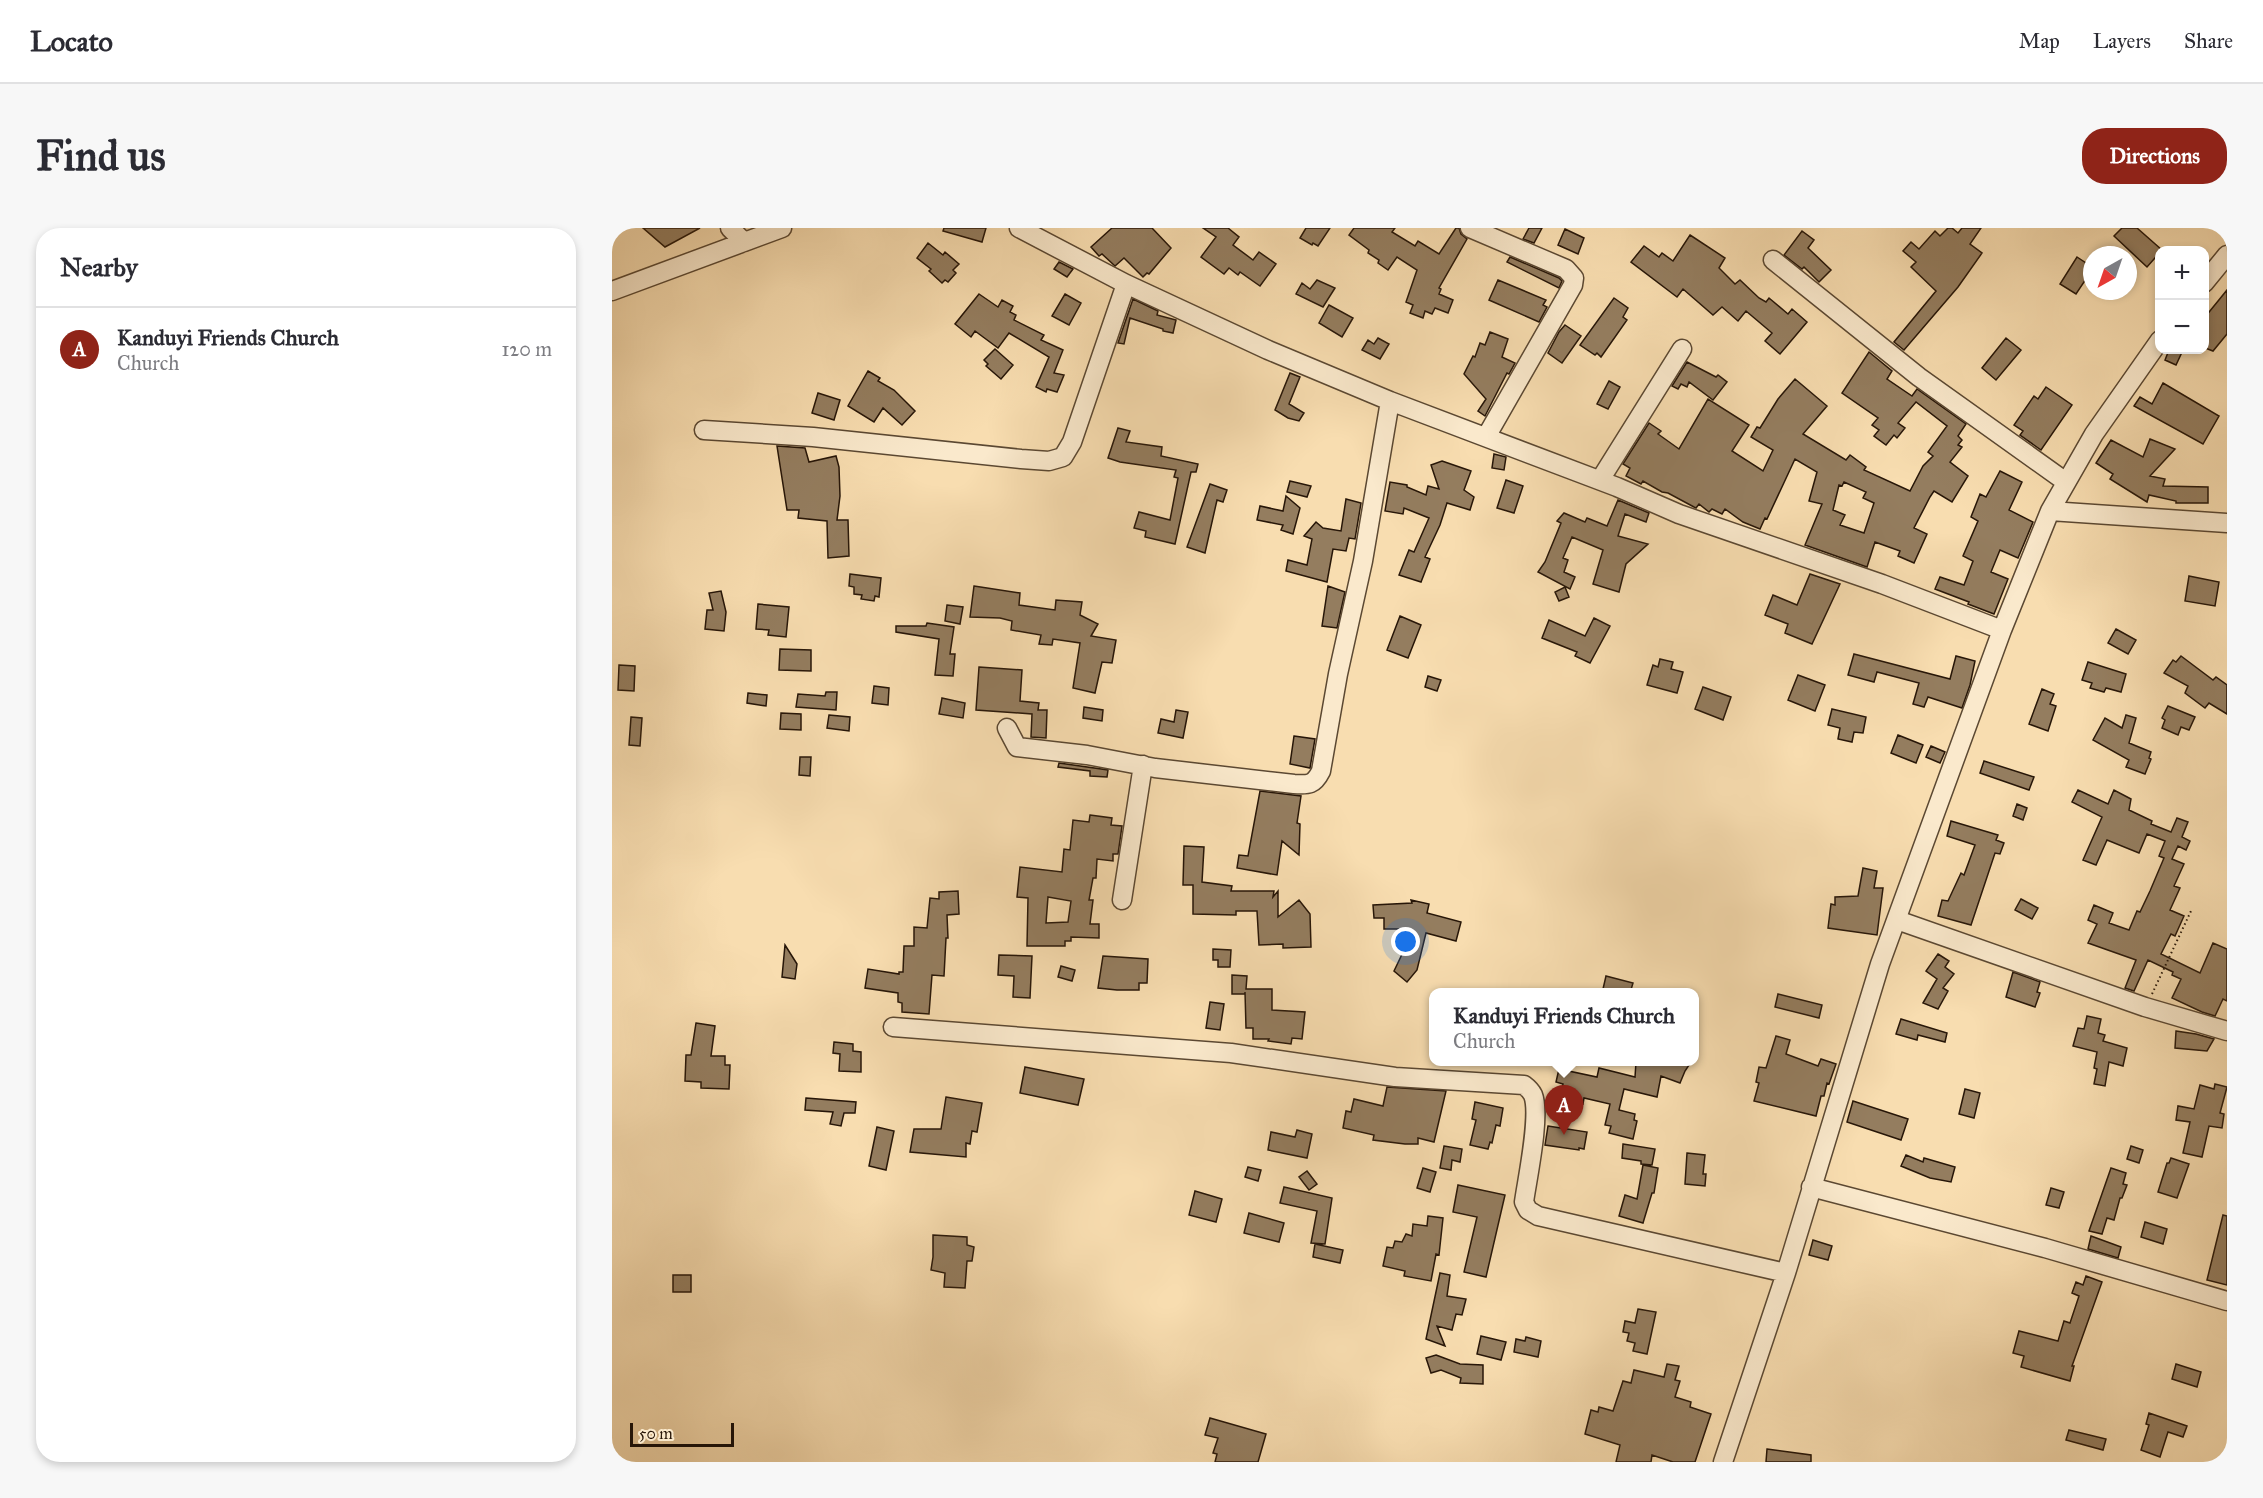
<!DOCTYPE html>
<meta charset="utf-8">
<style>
:root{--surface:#fff;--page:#f7f7f7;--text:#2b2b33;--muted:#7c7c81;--line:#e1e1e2;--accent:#8f2418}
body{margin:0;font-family:"IM FELL Great Primer",serif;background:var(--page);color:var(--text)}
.controls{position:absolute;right:18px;top:18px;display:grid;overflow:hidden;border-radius:12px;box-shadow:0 3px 9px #0003}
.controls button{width:54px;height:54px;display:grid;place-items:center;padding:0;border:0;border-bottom:2px solid var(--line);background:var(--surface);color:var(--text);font:30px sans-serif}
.compass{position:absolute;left:1471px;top:18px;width:54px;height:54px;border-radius:50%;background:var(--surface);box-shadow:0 3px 9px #0003;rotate:220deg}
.scale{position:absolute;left:18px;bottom:15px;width:104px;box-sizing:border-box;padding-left:6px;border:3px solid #271608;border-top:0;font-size:16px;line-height:21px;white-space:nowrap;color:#271608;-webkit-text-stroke:4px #fae9cc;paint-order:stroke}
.you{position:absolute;left:794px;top:714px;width:21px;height:21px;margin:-15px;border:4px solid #fff;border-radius:50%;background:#1a73e8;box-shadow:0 0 0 9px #1a73e833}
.badge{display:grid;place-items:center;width:39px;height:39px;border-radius:50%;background:var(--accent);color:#fff;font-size:20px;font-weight:700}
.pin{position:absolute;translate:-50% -50px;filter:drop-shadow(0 2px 3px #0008)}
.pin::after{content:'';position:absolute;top:32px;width:21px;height:18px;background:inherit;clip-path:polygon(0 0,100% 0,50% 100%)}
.popup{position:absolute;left:817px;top:760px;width:270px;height:78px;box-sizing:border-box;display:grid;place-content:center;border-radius:12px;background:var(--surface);filter:drop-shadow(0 2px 4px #0005);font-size:20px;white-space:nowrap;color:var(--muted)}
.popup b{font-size:22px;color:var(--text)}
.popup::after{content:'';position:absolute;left:50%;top:100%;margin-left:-12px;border:12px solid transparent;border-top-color:var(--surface)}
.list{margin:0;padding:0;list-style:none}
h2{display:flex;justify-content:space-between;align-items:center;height:78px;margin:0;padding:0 24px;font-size:26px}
h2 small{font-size:20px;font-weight:400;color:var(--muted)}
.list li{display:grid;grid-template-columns:39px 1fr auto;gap:18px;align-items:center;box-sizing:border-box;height:84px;padding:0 24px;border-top:2px solid var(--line)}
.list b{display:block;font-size:22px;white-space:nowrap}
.list p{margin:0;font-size:20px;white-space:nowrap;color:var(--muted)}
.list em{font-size:20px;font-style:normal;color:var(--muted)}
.map{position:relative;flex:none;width:1615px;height:1234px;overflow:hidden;border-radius:24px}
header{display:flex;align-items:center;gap:36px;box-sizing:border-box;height:84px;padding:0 30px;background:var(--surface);border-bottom:2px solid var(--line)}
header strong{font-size:28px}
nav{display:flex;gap:33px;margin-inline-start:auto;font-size:21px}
.intro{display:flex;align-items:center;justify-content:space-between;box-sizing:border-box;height:144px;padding:0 36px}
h1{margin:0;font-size:42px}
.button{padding:15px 27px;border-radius:24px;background:var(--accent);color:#fff;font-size:21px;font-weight:700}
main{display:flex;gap:36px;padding:0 36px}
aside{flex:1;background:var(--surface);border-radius:24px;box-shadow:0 3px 9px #0003}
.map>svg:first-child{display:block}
</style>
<header>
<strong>Locato</strong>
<nav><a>Map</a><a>Layers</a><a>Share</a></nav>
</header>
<div class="intro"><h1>Find us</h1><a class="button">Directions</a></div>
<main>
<aside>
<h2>Nearby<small></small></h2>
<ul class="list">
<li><span class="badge">A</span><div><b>Kanduyi Friends Church</b><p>Church</p></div><em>120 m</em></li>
</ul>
</aside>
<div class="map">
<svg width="1615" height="1234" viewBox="0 0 1615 1234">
<rect width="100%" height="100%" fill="#f8ddb0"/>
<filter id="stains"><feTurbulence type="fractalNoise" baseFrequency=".00333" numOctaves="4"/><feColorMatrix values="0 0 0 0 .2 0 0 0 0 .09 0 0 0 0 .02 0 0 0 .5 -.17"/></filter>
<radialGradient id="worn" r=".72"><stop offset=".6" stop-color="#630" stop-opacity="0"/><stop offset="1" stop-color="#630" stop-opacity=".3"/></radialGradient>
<path fill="#947d5f" stroke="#271608" stroke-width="1.5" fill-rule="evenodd" d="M31 0H88L53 19Z
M332 0H374L370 14 331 3Z
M500 0H540L559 20 537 46 535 45 531 49 512 30 503 38 490 26 487 28 479 19Z
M591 0H616L627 9 621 17 641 32 647 24 664 36 648 58 628 44 626 47 617 40 612 46 589 29 604 9Z
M694 0H718L706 18 701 15 700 17 688 10Z
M742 0H783L780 4 803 18 806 13 827 26 844 0H847L849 6 855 11 827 60 829 61 827 66 841 72 836 85 823 80 820 86 813 83 811 90 798 85 801 77 794 74 805 42 785 29 776 42 766 35 767 32 756 25 757 22 737 7Z
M917 0H930L922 15 911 11Z
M1336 0H1340L1346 5 1350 0H1369L1358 16 1370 25 1346 59 1292 122 1282 114 1324 63 1299 39 1304 34 1291 23 1299 14 1307 21 1323 3 1328 8Z
M1510 0H1525L1550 22 1535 39 1502 8Z
M953 1 972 10 966 26 946 17Z
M1190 3 1202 12 1196 20 1219 42 1207 54 1192 39 1190 41 1172 27Z
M1078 7 1113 30 1107 40 1123 56 1128 52 1147 70 1154 74 1157 70 1176 86 1180 81 1195 94 1168 126 1153 113 1160 105 1134 83 1126 93 1110 79 1101 87 1071 61 1065 69 1019 34 1032 18 1047 29 1050 25 1061 33Z
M316 15 331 27 333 24 347 36 341 42 344 45 336 54 333 52 330 55 317 43 319 41 305 30Z
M898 29 947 50 950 53 947 60 895 34Z
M1465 29 1480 39V42L1464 66 1448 56Z
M447 34 461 41 455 49 442 41Z
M705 52 723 60 711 79 684 66 690 55 698 61Z
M886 52 934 72 931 77 935 79 927 94 877 72Z
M1615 62V106L1601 123 1593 120V105L1595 97 1593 95V89Z
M367 66 386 79 390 72 401 78 398 84 404 87 402 92 432 107 429 112 451 122 442 145 452 147 445 164 435 161 434 164 424 159 437 129 397 105 386 120 363 103 359 109 343 96Z
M453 66 469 75 457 97 440 88Z
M1002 70 1016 80 1011 89 1015 92 989 129 985 125 983 127 968 117Z
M521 71 546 83 545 87 564 92 561 105 551 103V101L518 90 512 116 506 115Z
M717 77 741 90 730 109 707 95Z
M953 97 969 108 950 135 936 125 947 104Z
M878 104 896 111 890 129 903 135 897 146 895 145 873 188 866 183 874 171 852 146 861 128 863 129 868 115 873 117Z
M766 110 777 116 768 131 750 122 756 112 762 116Z
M1394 110 1409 122 1384 152 1370 140Z
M383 121 401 137 389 151 374 138 376 136 372 132Z
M1557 122H1571L1564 137 1553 132Z
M1257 124 1280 143 1275 151 1300 168 1305 161 1354 196 1346 208 1350 212 1346 217 1350 219 1338 234 1356 248 1340 274 1322 263 1318 269 1302 300 1315 306 1302 335 1286 328 1288 323 1263 314 1255 339 1193 317 1210 276 1197 273 1205 244 1183 231 1155 291 1153 290 1148 301 1131 294 1113 281 1110 286 1100 281 1097 284 1087 276 1084 280 1082 279 1056 265 1050 264 1031 253 1029 256 1014 248 1018 240 1011 236 1037 195 1049 203 1046 206 1067 221 1096 171 1137 197 1120 223 1151 243 1161 222 1139 209 1145 199 1148 200 1166 171 1183 151 1215 178 1191 206 1234 232 1238 227 1254 239 1252 242 1298 263 1311 238 1321 228 1316 224 1335 198 1304 174 1286 195 1293 200 1285 210 1282 207 1274 217 1262 208 1267 202 1260 197 1266 190 1230 165ZM1232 254 1254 264 1251 270 1262 275 1252 305 1228 297 1233 287 1221 282 1227 257 1230 258Z
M1075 134 1104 149 1106 147 1115 154 1101 172 1077 154 1075 159 1069 156 1066 161 1060 158Z
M256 143 268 150 266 153 282 162 303 183 290 197 271 180 262 194 236 178Z
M678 145 688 149 677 176 692 185 687 193 676 190 663 182Z
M997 153 1008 159 996 181 985 176Z
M1551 155 1607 188 1591 216 1522 178 1528 169 1540 176Z
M1434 159 1460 177 1429 222 1408 207 1411 203 1402 197 1422 168 1426 171Z
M206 165 228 172 222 192 200 185Z
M506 200 518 203 514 214 550 219 549 228 586 236 584 244H579L563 316 533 309 534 303 522 300 527 284 558 292 566 250 562 249 564 242 508 234 496 230Z
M1538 211 1563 221 1538 248 1553 251 1551 258 1596 259V275H1564V273L1537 267 1535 274 1498 251 1501 246 1484 235 1499 212 1531 229Z
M165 218 193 220 197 234 224 228 227 239 228 268 225 292H236L237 328 216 330 215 293 186 290 187 282H175Z
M882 226 894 229 892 242 880 240Z
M830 233 859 243 852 262 862 269 858 282 835 275 828 297 813 329 818 331 809 354 787 347 797 322 802 324 817 290 792 280 791 286 773 283 778 254 795 257V259L814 267 816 258 827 261 819 237Z
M1388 243 1410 254 1397 282 1421 294 1406 330 1388 322 1379 344 1396 351 1382 386 1356 376 1357 374 1323 361 1328 349 1352 357 1361 333 1351 328 1366 293 1359 289 1368 266 1374 269Z
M894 252 911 258 902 285 885 280Z
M678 253 699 258 695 269 675 264Z
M598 256 615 262 611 274 605 272 593 325 575 319Z
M674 268 688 280 681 306 669 302 671 297 645 292 648 278 671 283Z
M734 271 749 275 743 311 737 310 734 323 721 321 715 354 674 343 676 332 695 337 700 311 692 308 704 294 711 300 729 303Z
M1006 272 1037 285 1034 294 1013 286 1006 308 1036 316 1014 336 1007 364 981 356 991 322 960 309 951 330 956 332 952 344 963 349 958 361 926 344 933 334 949 295 945 293 952 285 973 294 975 290 995 298Z
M238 346 269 350 267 369 263 368 262 373 249 371 250 367 242 366V359L237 358Z
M1198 346 1228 356 1200 416 1173 405 1176 396 1153 387 1161 367 1185 377Z
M1577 348 1607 354 1603 378 1573 373Z
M362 358 408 365 407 377 443 382 444 372 470 374 468 387 486 396 479 408 504 412 500 435 490 434 483 465 461 460 468 415 441 411 440 417 427 416 429 407 399 402 400 393 388 390 358 389Z
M716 358 733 364 725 400 710 398Z
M953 359 957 369 947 373 943 364Z
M109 363 114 384 112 403 93 401 95 382H101L97 365Z
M146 376 177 379 174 409 156 407 157 402 144 401Z
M335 377 351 379 348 396 333 393Z
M788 388 809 397 796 430 775 422Z
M982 390 998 398 978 435 963 428 965 424 930 410 937 392 973 408Z
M315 395 342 399 338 426H343L341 448 323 447 327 411 284 404V398H314Z
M1504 401 1524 412 1516 426 1496 415Z
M168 421 199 422V443L167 442Z
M1242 426 1338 451 1344 428 1363 433 1358 457 1350 480 1316 469 1312 479 1301 476 1307 455 1265 444 1262 454 1236 447Z
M1569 428 1601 452 1604 449 1615 457V486L1597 475 1593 480 1573 465 1576 458 1552 445 1561 432 1564 434Z
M1048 431 1061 434 1059 441 1071 444 1065 465 1035 457 1041 437 1046 439Z
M1476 434 1514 446 1509 464 1494 460 1492 464 1478 460 1480 455 1470 452Z
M7 437 23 438 22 463 6 462Z
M367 439 410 442 408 473 427 475 426 482H435L434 510 419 509 420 486 364 482Z
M1186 447 1213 457 1203 483 1176 472Z
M816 448 829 452 825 463 813 459Z
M262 458 277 460 276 477 260 475Z
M1091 459 1119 469 1111 492 1083 481Z
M1430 461 1442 466 1438 476 1444 478 1436 503 1417 496Z
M214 464H225L224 482 184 479 186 466 213 468Z
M136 465 155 467 154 478 135 475Z
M330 470 353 475 351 490 327 486Z
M1556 478 1583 489 1577 502 1569 499 1566 507 1550 500 1553 492 1550 490Z
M472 479 491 482 490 493 471 490Z
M1220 481 1254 489 1251 505 1242 504 1240 514 1226 511 1228 500 1216 497Z
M564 482 576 484 571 510 546 505 549 491 562 494Z
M169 485 189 486V502L168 501Z
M217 487 238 489 237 503 215 500Z
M1514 487 1524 490 1517 515 1539 524 1537 530 1539 531 1533 546 1514 539 1517 532 1481 512 1493 490 1510 500Z
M19 489 30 490 28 518 17 517Z
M1286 507 1311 517 1304 535 1279 525Z
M682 508 703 511 698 540 678 536Z
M1319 518 1333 524 1328 535 1314 529Z
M188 529H199L198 548 187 547Z
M1372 533 1422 549 1417 562 1368 545Z
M447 535 496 542 495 549 478 548V543L446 539Z
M1466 562 1496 576 1502 562 1519 571 1517 582 1540 593 1539 596 1559 604 1565 590 1576 594 1570 609 1578 613 1574 622 1566 618 1560 631 1572 636 1562 658 1568 660 1558 682 1572 688 1563 708 1559 706 1549 726 1588 745 1601 715 1615 721V773L1611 771 1603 788 1590 784 1560 770 1569 751 1560 747 1561 744 1536 732 1522 763 1513 760 1524 732 1476 715 1485 696 1476 692 1482 677 1501 685 1497 695 1517 702 1525 683 1528 684 1538 663 1552 630 1547 628 1553 613 1535 606 1527 625 1495 612 1484 637 1471 632 1490 589 1460 574Z
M648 563 689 568 685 595 688 596 687 627 670 613 665 647 625 640 627 627 636 628Z
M1405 576 1415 580 1411 592 1401 588Z
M478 587 500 590 499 597 510 598 506 626H501V633L485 631 484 650H481L477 672H481L478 696H487V710L459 709V713H453V718H415L416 670 405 669 408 639 450 644 452 621 458 622 461 592 477 594ZM436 669 459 673 456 694 434 695Z
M1339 593 1386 607 1384 612 1392 615 1388 626 1383 625 1359 697 1326 688 1330 672 1336 673 1349 645 1352 647 1363 617 1335 608Z
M572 618 592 619 590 654 620 658 619 663H662L661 669 666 663V689L687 672 698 686 699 719 671 720V716L647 717 645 683H624V687L581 686V657H571Z
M1251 640 1265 643 1262 660H1271L1265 707 1216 700 1219 676 1223 677V669L1246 668Z
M346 663 347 686 335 687 336 710H334L332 748 320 747 317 786 290 784V775L286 774V765L253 760 256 741 287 746V744H291L292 718H302V699L315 700 318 670 327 671V664Z
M1409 671 1426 680 1420 691 1403 682Z
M799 672 817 676 815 685 849 694 844 713 814 705 805 742 795 754 782 743 793 720 788 719 790 701H772V690H762L761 677 800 675Z
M173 717 185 736 183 751 170 749Z
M601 721 619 722 618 739H606V732H601Z
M1326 726 1337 733 1333 739 1342 746 1331 760 1336 763 1326 781 1311 775 1325 751 1314 743Z
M387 727 420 728 418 770 401 769 402 748 386 747Z
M491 728 536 731 535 755H527V762H505L486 760Z
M449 738 463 742 460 753 446 749Z
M1401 744 1428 754 1425 764 1428 765 1423 779 1394 769Z
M620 747 635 748 634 761H660V782L693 784 690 811 680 810 679 816 656 813 657 811H641V800H634L633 764V766H620Z
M994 748 1021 755 1018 765H1005L991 761Z
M1166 766 1210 777 1207 790 1163 779Z
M598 774 612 776 608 802 594 800Z
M1475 788 1489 791 1486 805 1493 807 1491 813 1515 820 1511 838 1497 834 1493 858 1482 856 1485 841 1482 840 1485 824 1461 818 1466 800 1472 801Z
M1289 791 1335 805 1333 814 1306 807 1305 812 1284 806Z
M84 795 103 798 99 828H113V837H118L117 861 89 860V854L73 853 74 827H79Z
M1564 803 1584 806 1602 811 1595 823 1563 820Z
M1164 808 1178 812 1174 826 1206 838 1209 831 1224 836 1217 856 1215 855 1212 868H1209L1204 888 1142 873 1147 855 1144 854 1147 839 1154 840Z
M222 814 241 816V823L249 824V844L227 843 228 826 221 825Z
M1024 834H1079L1073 843 1068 855 1049 848 1045 869 1012 861 1007 882 1023 886 1022 892 1025 893 1021 911 997 905 999 898 993 897 998 876 972 870 971 876 958 873 959 867 954 866 955 861 950 860 951 856 944 854 947 841 985 849 987 840 1023 849Z
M413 839 472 851 466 877 408 865Z
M1603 856 1615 859 1608 885 1612 886 1610 900 1597 898 1590 929 1571 925 1578 894 1564 892 1566 878 1582 881 1588 857 1602 861Z
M775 859 834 863 822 914 806 910V916H793L761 912 762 907 731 900 734 883 739 884 742 871 771 878Z
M1353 861 1368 865 1362 890 1347 886Z
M334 869 370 875 365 904 360 903 358 916 354 915V929L298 924 302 901H329Z
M194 870 244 874 243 885H232L229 898 218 896 221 884 193 882Z
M1241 873 1296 891 1289 912 1235 894Z
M863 874 891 880 888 898 884 897 880 915 878 914 876 921 858 917 864 892 860 891Z
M936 898 975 904 972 921 967 920V922L933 917Z
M265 899 282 903 274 942 257 938Z
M685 902 700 906 695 930 656 922 659 904 683 909Z
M1011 916 1043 921 1040 937 1029 936V933L1010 930Z
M832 918 850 921 848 934 840 932 839 942 828 940Z
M1519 918 1531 922 1527 935 1515 931Z
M1075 925 1093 927 1091 946H1094L1093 958 1073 956Z
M1294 927 1311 934 1312 930 1343 939 1339 954 1318 950 1289 938Z
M1559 930 1577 936 1565 970 1546 964 1555 935H1557Z
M1031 937 1046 940 1042 965H1040L1031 995 1007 988 1013 967 1025 971Z
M636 939 649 942 646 953 633 949Z
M811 940 824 944 818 964 805 960Z
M1499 940 1514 945 1511 956 1515 957 1510 970H1508L1502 992 1495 990 1490 1006 1477 1003Z
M695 943 705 956 697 962 687 949Z
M846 957 893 967 874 1049 852 1044 865 989 841 984Z
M672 959 720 970 713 1016 699 1015 705 983 668 975Z
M1439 960 1452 964 1447 980 1434 977Z
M583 963 610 971 604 994 577 987Z
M637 985 672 995 667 1014 632 1005Z
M1611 987 1615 988V1057L1595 1052Z
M816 988 831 990 827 1027 824 1026 819 1053 792 1048 793 1043 771 1038 775 1019 781 1020 783 1013 790 1014 794 1006 800 1008 801 996 815 998Z
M1533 994 1555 1001 1551 1016 1529 1009Z
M321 1007 355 1009V1017L362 1019 360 1033H355L353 1060 332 1059 333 1045 319 1042 321 1029Z
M1479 1008 1509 1019 1506 1030 1476 1021Z
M1201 1012 1220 1018 1216 1032 1197 1027Z
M703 1016 731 1022 728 1035 701 1029Z
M828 1045 838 1047 835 1068 854 1071 850 1087 844 1086 840 1102 825 1098 833 1118 814 1111Z
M61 1047H79V1064H61Z
M1474 1048 1490 1054 1460 1138H1462L1458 1153 1409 1139 1412 1128 1401 1125 1407 1103 1446 1113 1452 1093 1458 1095 1467 1068 1460 1065 1464 1054 1471 1057Z
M1026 1081 1044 1084 1035 1126 1021 1123 1023 1115 1015 1113 1017 1105 1011 1104 1013 1093 1023 1095Z
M869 1108 894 1114 889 1132 865 1126Z
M914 1109 929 1113 926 1129 902 1124 904 1111 913 1113Z
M824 1127 848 1136 871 1137V1156L848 1155 849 1150 829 1142 819 1145 814 1130Z
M1055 1136 1067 1138 1063 1152 1068 1153 1063 1169 1079 1174 1078 1179 1099 1186 1083 1234H1061L1040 1227 1039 1234H1004L1008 1217 973 1206 979 1182 986 1184 987 1179 1001 1183 1011 1153 1019 1155 1022 1142 1052 1149Z
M1564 1136 1589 1144 1585 1159 1560 1151Z
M1537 1185 1575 1198 1571 1209 1556 1204 1548 1229 1529 1222 1537 1197 1534 1196Z
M598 1190 654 1206 646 1234H603L605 1226 601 1225 606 1210 593 1207Z
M1457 1202 1494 1211 1491 1222 1454 1212Z
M1155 1221 1199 1227V1234H1154Z"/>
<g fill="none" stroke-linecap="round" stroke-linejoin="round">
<defs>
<path id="minor" d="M118 0 132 14
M407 0 514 56 656 122 778 173 1005 259 1067 286 1270 356 1390 402
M858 0 954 41 962 50 961 57 874 209
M1161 32 1307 149 1454 254
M1592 55 1615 27
M0 63 170 0
M92 202 201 209 409 231 437 233 451 229 460 214 514 56
M988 252 1070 121
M1438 283 1615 295
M395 500 405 519 475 527 543 540 682 556C697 557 702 557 709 543L726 446 751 333 778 173
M510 672 531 537
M1285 692 1533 779 1615 803
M281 799 619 825 783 849 912 857C916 860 919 863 921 867 929 887 915 952 912 974L916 982 926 988 1174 1045
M1199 959 1433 1020 1615 1073
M1111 1234 1174 1045 1268 736 1390 402 1438 283 1482 206 1548 112"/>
</defs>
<use href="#minor" stroke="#5b4832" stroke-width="21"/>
<path stroke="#271608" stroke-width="2" stroke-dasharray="1.5 3" stroke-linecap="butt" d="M1540 766 1579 683"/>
<use href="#minor" stroke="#fae9cc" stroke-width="18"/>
</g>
<rect width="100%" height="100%" filter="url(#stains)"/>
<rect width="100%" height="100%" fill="url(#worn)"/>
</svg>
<div class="controls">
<button>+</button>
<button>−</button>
</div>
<svg class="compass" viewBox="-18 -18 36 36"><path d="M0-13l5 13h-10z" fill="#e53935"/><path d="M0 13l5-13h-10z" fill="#7c7c81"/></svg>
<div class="scale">50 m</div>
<div class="you"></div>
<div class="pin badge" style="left:952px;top:907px">A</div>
<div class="popup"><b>Kanduyi Friends Church</b>Church</div>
</div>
</main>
